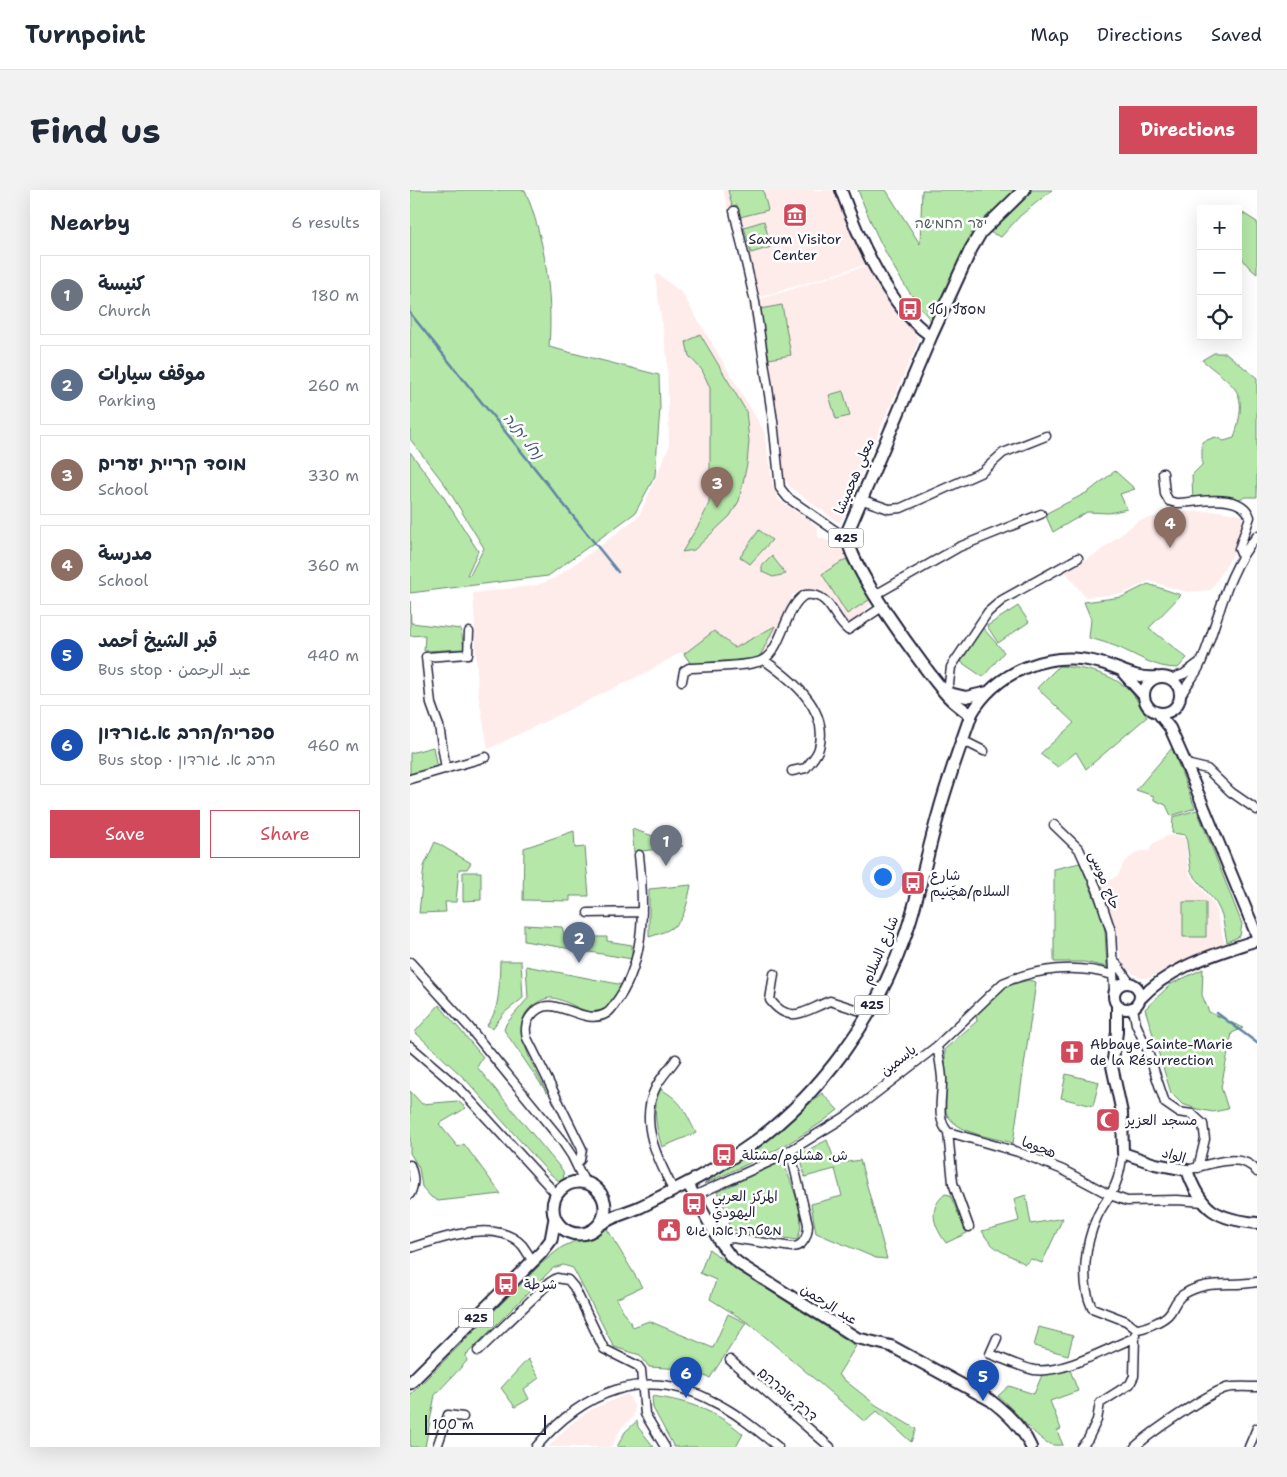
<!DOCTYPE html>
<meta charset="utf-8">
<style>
:root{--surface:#fff;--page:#f2f2f3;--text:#1f2937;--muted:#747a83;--line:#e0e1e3;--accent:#d1495b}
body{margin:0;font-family:"Shantell Sans","Playpen Sans Arabic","Playpen Sans Hebrew",sans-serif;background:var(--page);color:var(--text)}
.controls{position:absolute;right:15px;top:15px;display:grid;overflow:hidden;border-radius:0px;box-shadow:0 5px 20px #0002}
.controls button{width:45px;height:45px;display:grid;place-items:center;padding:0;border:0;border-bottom:1px solid var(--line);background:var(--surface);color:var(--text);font:25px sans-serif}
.scale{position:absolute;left:15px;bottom:12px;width:121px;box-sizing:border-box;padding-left:5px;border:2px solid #22223b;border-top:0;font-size:14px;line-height:18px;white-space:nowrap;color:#22223b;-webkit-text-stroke:4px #fff;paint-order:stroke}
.you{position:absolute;left:472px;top:686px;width:18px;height:18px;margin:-12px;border:4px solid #fff;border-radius:50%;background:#1a73e8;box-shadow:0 0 0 8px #1a73e833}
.badge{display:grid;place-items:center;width:32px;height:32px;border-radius:50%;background:var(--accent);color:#fff;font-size:16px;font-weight:700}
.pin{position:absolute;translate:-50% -41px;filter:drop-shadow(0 1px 2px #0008)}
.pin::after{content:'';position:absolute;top:26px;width:18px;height:15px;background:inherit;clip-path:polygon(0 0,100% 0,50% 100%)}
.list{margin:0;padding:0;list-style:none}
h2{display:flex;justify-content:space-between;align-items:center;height:65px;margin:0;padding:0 20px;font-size:21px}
h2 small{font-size:16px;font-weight:400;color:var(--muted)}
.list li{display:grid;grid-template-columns:32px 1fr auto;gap:15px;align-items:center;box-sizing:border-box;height:80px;margin:0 10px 10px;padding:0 10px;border:1px solid var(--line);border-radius:0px}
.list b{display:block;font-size:19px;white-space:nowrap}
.list p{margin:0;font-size:16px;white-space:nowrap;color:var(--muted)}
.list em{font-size:16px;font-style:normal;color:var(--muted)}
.actions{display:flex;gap:10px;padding:15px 20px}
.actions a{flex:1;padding:11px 0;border:1px solid var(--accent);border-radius:0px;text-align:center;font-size:18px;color:var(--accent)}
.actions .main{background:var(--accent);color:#fff}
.icon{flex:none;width:28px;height:28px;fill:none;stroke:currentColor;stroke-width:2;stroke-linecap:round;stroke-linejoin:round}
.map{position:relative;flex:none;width:847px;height:1257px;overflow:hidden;border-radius:0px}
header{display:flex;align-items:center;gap:30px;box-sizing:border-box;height:70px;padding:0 25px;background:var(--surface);border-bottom:1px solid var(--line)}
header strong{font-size:24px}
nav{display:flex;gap:28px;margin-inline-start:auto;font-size:18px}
.intro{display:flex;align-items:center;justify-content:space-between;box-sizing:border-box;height:120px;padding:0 30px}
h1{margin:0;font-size:35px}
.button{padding:12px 22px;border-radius:0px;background:var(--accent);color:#fff;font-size:18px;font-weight:700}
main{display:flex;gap:30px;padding:0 30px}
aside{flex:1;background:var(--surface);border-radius:0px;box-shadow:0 5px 20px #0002}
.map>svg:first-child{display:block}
</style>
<header>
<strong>Turnpoint</strong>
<nav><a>Map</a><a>Directions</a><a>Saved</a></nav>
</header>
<div class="intro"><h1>Find us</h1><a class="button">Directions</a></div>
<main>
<aside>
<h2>Nearby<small>6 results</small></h2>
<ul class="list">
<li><span class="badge" style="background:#6b7280">1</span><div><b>كنيسة</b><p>Church</p></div><em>180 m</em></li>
<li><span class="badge" style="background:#5c6f8a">2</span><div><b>موقف سيارات</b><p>Parking</p></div><em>260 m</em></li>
<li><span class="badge" style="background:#8d6e63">3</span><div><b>מוסד קריית יערים</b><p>School</p></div><em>330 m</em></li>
<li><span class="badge" style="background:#8d6e63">4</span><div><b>مدرسة</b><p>School</p></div><em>360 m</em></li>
<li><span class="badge" style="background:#1a4fb4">5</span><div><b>قبر الشيخ أحمد</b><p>Bus stop · عبد الرحمن</p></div><em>440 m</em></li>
<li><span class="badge" style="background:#1a4fb4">6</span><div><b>ספריה/הרב א.גורדון</b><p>Bus stop · הרב א. גורדון</p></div><em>460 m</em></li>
</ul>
<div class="actions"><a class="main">Save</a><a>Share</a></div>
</aside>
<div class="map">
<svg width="847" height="1257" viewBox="0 0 847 1257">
<rect width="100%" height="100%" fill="#fff"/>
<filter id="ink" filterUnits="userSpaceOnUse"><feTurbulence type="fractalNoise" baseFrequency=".02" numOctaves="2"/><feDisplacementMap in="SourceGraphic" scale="10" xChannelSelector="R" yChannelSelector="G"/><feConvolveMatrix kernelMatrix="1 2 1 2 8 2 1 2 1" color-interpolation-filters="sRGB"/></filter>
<g filter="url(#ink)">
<path fill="#feeceb" d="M313 0H424L436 32 457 74 341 110Z
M459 75 509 150 429 333 380 297 370 281 338 113Z
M248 84 272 103 354 241 363 296 369 310 408 337V347L430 355 465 409 442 435 438 434 418 404 394 399 382 405 379 422 349 469 281 475 271 462 237 482 78 559 68 503 63 403 127 395 145 388 194 353 229 326 259 257 257 167 245 86Z
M808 321 832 325 831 351 801 400 776 402 739 391 712 404 675 407 654 380 685 365 728 331 761 322Z
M759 645 775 647 779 683 804 714 815 754 779 767 739 788H730L715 778 711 769 705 737 691 696 708 685 714 672 729 661H739L742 654Z
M218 1204 225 1218 223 1227 212 1237 201 1257H138L161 1233 184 1218Z"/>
<path fill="#b5e8a8" stroke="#6c8572" d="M0 0H115C135 50 143 103 139 157L249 185 250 218 245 286 225 323 138 386 0 403V262L33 306 68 361 57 385H60L74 358 36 296 0 249Z
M318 0H353L358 20 330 27 327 15 322 16Z
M448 0H476L510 54 512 0H642L610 26 591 47 572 39 522 132C489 93 466 48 448 0Z
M828 20 847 32V84C822 65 828 49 828 20Z
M354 31 361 57 341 63 334 37Z
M372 115 381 165 359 169 350 119Z
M290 144 336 221 339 251 337 274 329 311 320 326 284 360 272 362 291 331 299 313 300 291V198L292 180 279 166 276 152Z
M804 163H816L847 188V307H835L815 313 783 314 782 285 792 275V252L805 247 814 251 824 248C839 200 827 199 792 170Z
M433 201 440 226 426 229 419 205Z
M705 281 725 299 710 304 717 319 699 323 677 322 643 342 635 324 678 302Z
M349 340 362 350 340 374 330 367Z
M362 366 376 384 363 387 352 382V376Z
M436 369 462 408 437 424 412 384Z
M738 394 771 405 739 438 777 468 768 478C743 478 728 465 705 456 697 453 687 450 679 448L681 429 674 412 712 407Z
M0 411 1 433 51 439 54 459 14 461 15 445 0 446Z
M608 416 619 432 588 453 577 436Z
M365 436 351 464 347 468 281 474 274 464 304 441 325 458Z
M572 437 594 462 573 487 551 472Z
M649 476C675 478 703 483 722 503 728 510 731 520 737 527L676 579 666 562 648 577 630 564 664 533 627 498Z
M23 557 27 578 0 585V563Z
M762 558 785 618 761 626 756 615 744 610V606L726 600Z
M787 620 832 734 830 746 817 752 812 725 806 713 781 682 776 645 762 643 763 627Z
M222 639 273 656 224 662Z
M164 641 165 658 175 657 179 706H160V711L113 710 114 658Z
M25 652 61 673 57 679H49L46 712H35L36 722 9 723 14 676Z
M670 673 692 726 695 742 697 777 674 772H644V679Z
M53 682H71V710L53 711Z
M281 695C274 729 273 737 239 747V699Z
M773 712H796V747H773Z
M114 735 152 737 155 747H197V751L222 755V769L114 751Z
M90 771H111L113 808 94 823 82 839 77 835C91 819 89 791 90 771Z
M116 776 213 795C208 803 200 818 191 821 175 826 158 810 143 808 136 807 128 812 122 816 96 836 127 881 137 903L94 840 96 834 118 808Z
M793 779 792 805 799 822 833 838 822 843 811 897 818 919 803 922 787 919 772 914 761 903 735 819 761 794Z
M619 790 626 792 603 953C582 947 545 944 536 922L535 859 567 831 566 824 594 796Z
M29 815 73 867 67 877 153 981 154 991 150 992 138 982 56 890 5 842Z
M656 884 689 892 683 916 651 908Z
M250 899C272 910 275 922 286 943L252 957C246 937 242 919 250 899Z
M0 901 12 914 48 911 56 918 29 934 48 957 54 954 91 1004 28 1011 21 1007 12 997 9 978 0 963Z
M412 903 428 920C389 952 340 973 294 994L360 948Z
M417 950 426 974 450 970 477 1069 466 1068 406 1043 401 1014 432 1006 425 979 395 987 390 964Z
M367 974 375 976C382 997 398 1029 387 1050L318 1039 320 1028 307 1002Z
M535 1004 540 1005 557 1043 536 1053C524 1036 517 1019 535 1004Z
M616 1005 621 1034 653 1028 632 1073 621 1069 615 1074C596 1062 583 1062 572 1041L609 1031 604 1009Z
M196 1037 232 1097 206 1109 223 1137 239 1131 303 1158 318 1124 336 1133 300 1188 274 1179 239 1177 230 1165 204 1157 163 1078 153 1075 143 1078 56 1165 57 1171 25 1205 15 1257H0V1205L132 1073 152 1057Z
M299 1059 320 1075 446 1156 428 1185 466 1215 506 1239 501 1252 467 1221 455 1232 340 1134 300 1109 306 1090 290 1083Z
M629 1137 663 1146 658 1165 624 1156Z
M118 1169 129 1188 114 1199 119 1209 105 1217 91 1198Z
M660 1180 668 1201 640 1211 651 1239 647 1241 653 1255C648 1255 642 1256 638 1253 624 1246 603 1218 588 1206L599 1196 624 1204 632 1185Z
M242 1206C277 1211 305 1220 333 1244L326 1257H264L243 1218Z
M227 1231 228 1237 244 1257H207L215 1242Z"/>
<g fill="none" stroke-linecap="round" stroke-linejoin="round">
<path stroke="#5f84a3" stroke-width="2.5" d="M0 123 208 382
M807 823 847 853"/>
<defs>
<path id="street" d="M324 21 345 112 363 231 370 298 378 308 436 348
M753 283 755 304 759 311 766 313C788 313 831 301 840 327L829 359 832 366
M450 309 479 319 491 318 572 282 593 263 636 246
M465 405 549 357 631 324
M354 470C381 489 420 519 409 558 407 566 400 572 396 578L382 581
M760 489 774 484 790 472
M272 491 274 481 279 478C295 477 341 477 353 470 373 458 375 416 395 405 421 402 422 428 438 440L472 417
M534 501 539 494 541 477 578 422 592 410 668 368
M770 508C775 495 785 487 790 475 809 431 815 383 847 346
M552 550 574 561
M776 574 797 579 821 602 847 620
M36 579 29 536 21 514 16 467 58 464 59 442
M0 589 76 567
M644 635 669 659 687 699 701 741 704 801
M178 723 232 722
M704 770 719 792
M0 772 58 836 152 951 162 966 175 993
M364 784 360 810C381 837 397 819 420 811L457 823
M723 818 726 834 737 859 755 913 768 922 782 924 793 934 795 949 788 978
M0 856 50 899 147 1005
M527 856C529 866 531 877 532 888 533 905 525 928 538 942L608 962 653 980 700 1005 717 1011 767 1010 794 1012
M538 942 543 993 559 1037
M713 963C711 973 710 984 706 993 702 1005 692 1015 687 1027 675 1054 670 1091 682 1118L716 1131 726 1139
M166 974 170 970 172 959 117 848C115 840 115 834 120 827 140 797 172 839 197 823 202 820 205 813 209 808 236 767 234 712 229 665
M0 975C4 986 5 994 0 1004
M777 980C797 975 832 960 847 982
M264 1001C248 970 228 932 246 897 251 887 260 878 266 869
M286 1005 370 967 435 927 527 856 593 793C627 778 667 774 703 785
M309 1051 322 1048 382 1057C394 1057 398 1045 398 1034L380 960
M0 1058C30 1049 86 1027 112 1055 116 1060 119 1066 123 1071
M726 1139C734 1139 752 1131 758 1125 765 1118 764 1110 774 1104 797 1089 821 1097 847 1092
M587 1148 580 1164C594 1169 610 1177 624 1180 653 1184 698 1158 724 1148
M68 1161 139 1093 147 1088 158 1090 164 1097 194 1159 228 1176 231 1180 235 1224 255 1257
M320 1170 420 1257
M27 1257 38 1225 53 1227
M126 1257C172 1202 235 1175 302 1211 327 1223 347 1240 368 1257
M671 1257 678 1249 687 1230 690 1213 720 1194 724 1186 725 1145
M725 1257C741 1242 797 1204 816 1198 826 1196 837 1197 847 1197
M839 1257 847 1238"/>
<path id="secondary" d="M431 0C448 47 479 118 521 146
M714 484 734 506
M734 505a18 18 0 1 1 36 0a18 18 0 1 1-36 0Z
M535 502 556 507 578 502
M748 523 760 538 776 574 847 746
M561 525C587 480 641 459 691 473 711 478 724 489 746 487
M704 806a13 13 0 1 1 26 0a13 13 0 1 1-26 0Z
M730 809C760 776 806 764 847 750
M707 814V842L702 876 712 923 713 963 745 974 777 980C791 1021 807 1029 847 1033
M278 994 309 1051 321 1067 331 1075 447 1148 481 1156 580 1210C596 1222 613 1239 621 1257"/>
<path id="primary" d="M143 1018a26 26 0 1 1 52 0a26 26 0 1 1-52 0Z
M189 1035C202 1026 216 1023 230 1017 269 998 307 979 342 954 411 904 467 826 495 746 509 706 517 663 529 622 538 589 550 557 561 525 553 519 544 513 537 505 515 480 435 372 437 343L521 146 561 59 571 42 614 0
M0 1193 131 1063 141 1050 145 1028"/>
</defs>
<use href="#street" stroke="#22223b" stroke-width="11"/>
<use href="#secondary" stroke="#22223b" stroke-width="14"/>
<use href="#primary" stroke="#22223b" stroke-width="15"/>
<use href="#street" stroke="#fff" stroke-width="8"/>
<use href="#secondary" stroke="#fff" stroke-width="10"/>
<use href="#primary" stroke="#fff" stroke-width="11"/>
</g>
</g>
<defs>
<symbol id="museum-square" viewBox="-11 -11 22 22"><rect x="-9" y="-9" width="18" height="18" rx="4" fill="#d1495b" stroke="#fff"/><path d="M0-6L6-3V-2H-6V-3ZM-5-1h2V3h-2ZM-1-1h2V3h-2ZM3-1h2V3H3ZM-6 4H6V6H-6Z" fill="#fff"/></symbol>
<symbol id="bus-square" viewBox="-11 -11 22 22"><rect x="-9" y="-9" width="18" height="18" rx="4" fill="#d1495b" stroke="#fff"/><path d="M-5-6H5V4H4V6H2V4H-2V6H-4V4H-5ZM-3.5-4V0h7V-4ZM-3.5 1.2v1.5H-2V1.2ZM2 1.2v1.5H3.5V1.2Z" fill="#fff"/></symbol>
<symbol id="church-square" viewBox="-11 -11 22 22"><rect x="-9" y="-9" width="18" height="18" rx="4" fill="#d1495b" stroke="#fff"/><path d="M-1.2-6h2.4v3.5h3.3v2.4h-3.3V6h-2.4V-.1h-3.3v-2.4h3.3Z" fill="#fff"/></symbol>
<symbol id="mosque-square" viewBox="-11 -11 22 22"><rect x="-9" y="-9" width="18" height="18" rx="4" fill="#d1495b" stroke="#fff"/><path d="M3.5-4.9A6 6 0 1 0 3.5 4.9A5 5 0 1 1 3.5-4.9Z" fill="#fff"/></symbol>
<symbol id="civic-square" viewBox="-11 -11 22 22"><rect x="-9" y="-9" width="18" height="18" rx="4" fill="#d1495b" stroke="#fff"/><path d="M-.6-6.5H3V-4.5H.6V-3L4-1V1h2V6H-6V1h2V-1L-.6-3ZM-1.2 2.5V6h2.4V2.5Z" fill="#fff"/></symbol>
</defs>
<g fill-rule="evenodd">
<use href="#museum-square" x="371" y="11" width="28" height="28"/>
<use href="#bus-square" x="486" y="105" width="28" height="28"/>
<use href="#bus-square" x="489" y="679" width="28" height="28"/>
<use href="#church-square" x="648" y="848" width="28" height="28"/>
<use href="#mosque-square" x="684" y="916" width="28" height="28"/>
<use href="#bus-square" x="300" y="951" width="28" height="28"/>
<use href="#bus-square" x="270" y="1000" width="28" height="28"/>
<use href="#civic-square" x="245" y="1026" width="28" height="28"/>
<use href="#bus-square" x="82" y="1080" width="28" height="28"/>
</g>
<g text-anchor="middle" stroke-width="5" stroke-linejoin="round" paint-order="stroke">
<g fill="#fff" stroke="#646476" stroke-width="1">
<rect x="418.5" y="338.5" width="35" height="19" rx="4"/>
<rect x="444.5" y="805.5" width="35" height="19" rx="4"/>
<rect x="48.5" y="1118.5" width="35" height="19" rx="4"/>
</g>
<g font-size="12" font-weight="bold" fill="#22223b">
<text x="436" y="352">425</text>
<text x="462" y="819">425</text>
<text x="66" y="1132">425</text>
</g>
<g font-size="14" fill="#4e5d5c" stroke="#fff">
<text x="541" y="38">יער החמישה</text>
</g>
<g font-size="14" fill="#22223b" stroke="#fff" text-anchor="start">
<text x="385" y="54" text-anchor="middle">Saxum Visitor<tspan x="385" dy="16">Center</tspan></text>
<text x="518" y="124">מסעף נטף</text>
<text x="520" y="690">شارع<tspan x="520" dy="16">السلام/هچَنيم</tspan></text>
<text x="680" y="859">Abbaye Sainte-Marie<tspan x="680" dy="16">de la Résurrection</tspan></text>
<text x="716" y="935">مسجد العزير</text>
<text x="332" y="970">ش. هشلوم/مشتلة</text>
<text x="302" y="1011">المركز العربي<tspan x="302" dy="16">اليهودي</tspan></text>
<text x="276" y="1045">משטרת אבו גוש</text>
<text x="114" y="1099">شرطة</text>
</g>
<g font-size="14" fill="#22223b" stroke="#fff">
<text transform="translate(444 286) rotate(-67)" y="5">معلي هحميشا</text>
<text transform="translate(695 690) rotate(68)" y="5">حاج موسى</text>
<text transform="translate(470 760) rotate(-67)" y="5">شارع السلام</text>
<text transform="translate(488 870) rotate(-38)" y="5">ياسمين</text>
<text transform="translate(629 957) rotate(21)" y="5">هحوما</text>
<text transform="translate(764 965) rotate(16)" y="5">الواد</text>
<text transform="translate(419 1114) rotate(32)" y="5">عبد الرحمن</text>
<text transform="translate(378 1204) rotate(41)" y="5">דרך אברהם</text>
</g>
<g font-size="15" font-style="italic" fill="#465b78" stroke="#fff">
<text transform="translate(113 246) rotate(51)" y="5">נחל יתלה</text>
</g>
</g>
</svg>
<div class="controls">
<button>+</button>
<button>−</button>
<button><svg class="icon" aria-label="locate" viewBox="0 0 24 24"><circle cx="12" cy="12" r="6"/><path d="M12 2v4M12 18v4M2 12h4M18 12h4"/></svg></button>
</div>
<div class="scale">100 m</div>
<div class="you"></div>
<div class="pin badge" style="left:256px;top:676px;background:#6b7280">1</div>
<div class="pin badge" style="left:169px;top:773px;background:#5c6f8a">2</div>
<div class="pin badge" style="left:307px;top:318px;background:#8d6e63">3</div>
<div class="pin badge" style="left:760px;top:358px;background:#8d6e63">4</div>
<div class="pin badge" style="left:573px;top:1211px;background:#1a4fb4">5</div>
<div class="pin badge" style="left:276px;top:1208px;background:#1a4fb4">6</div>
</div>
</main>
